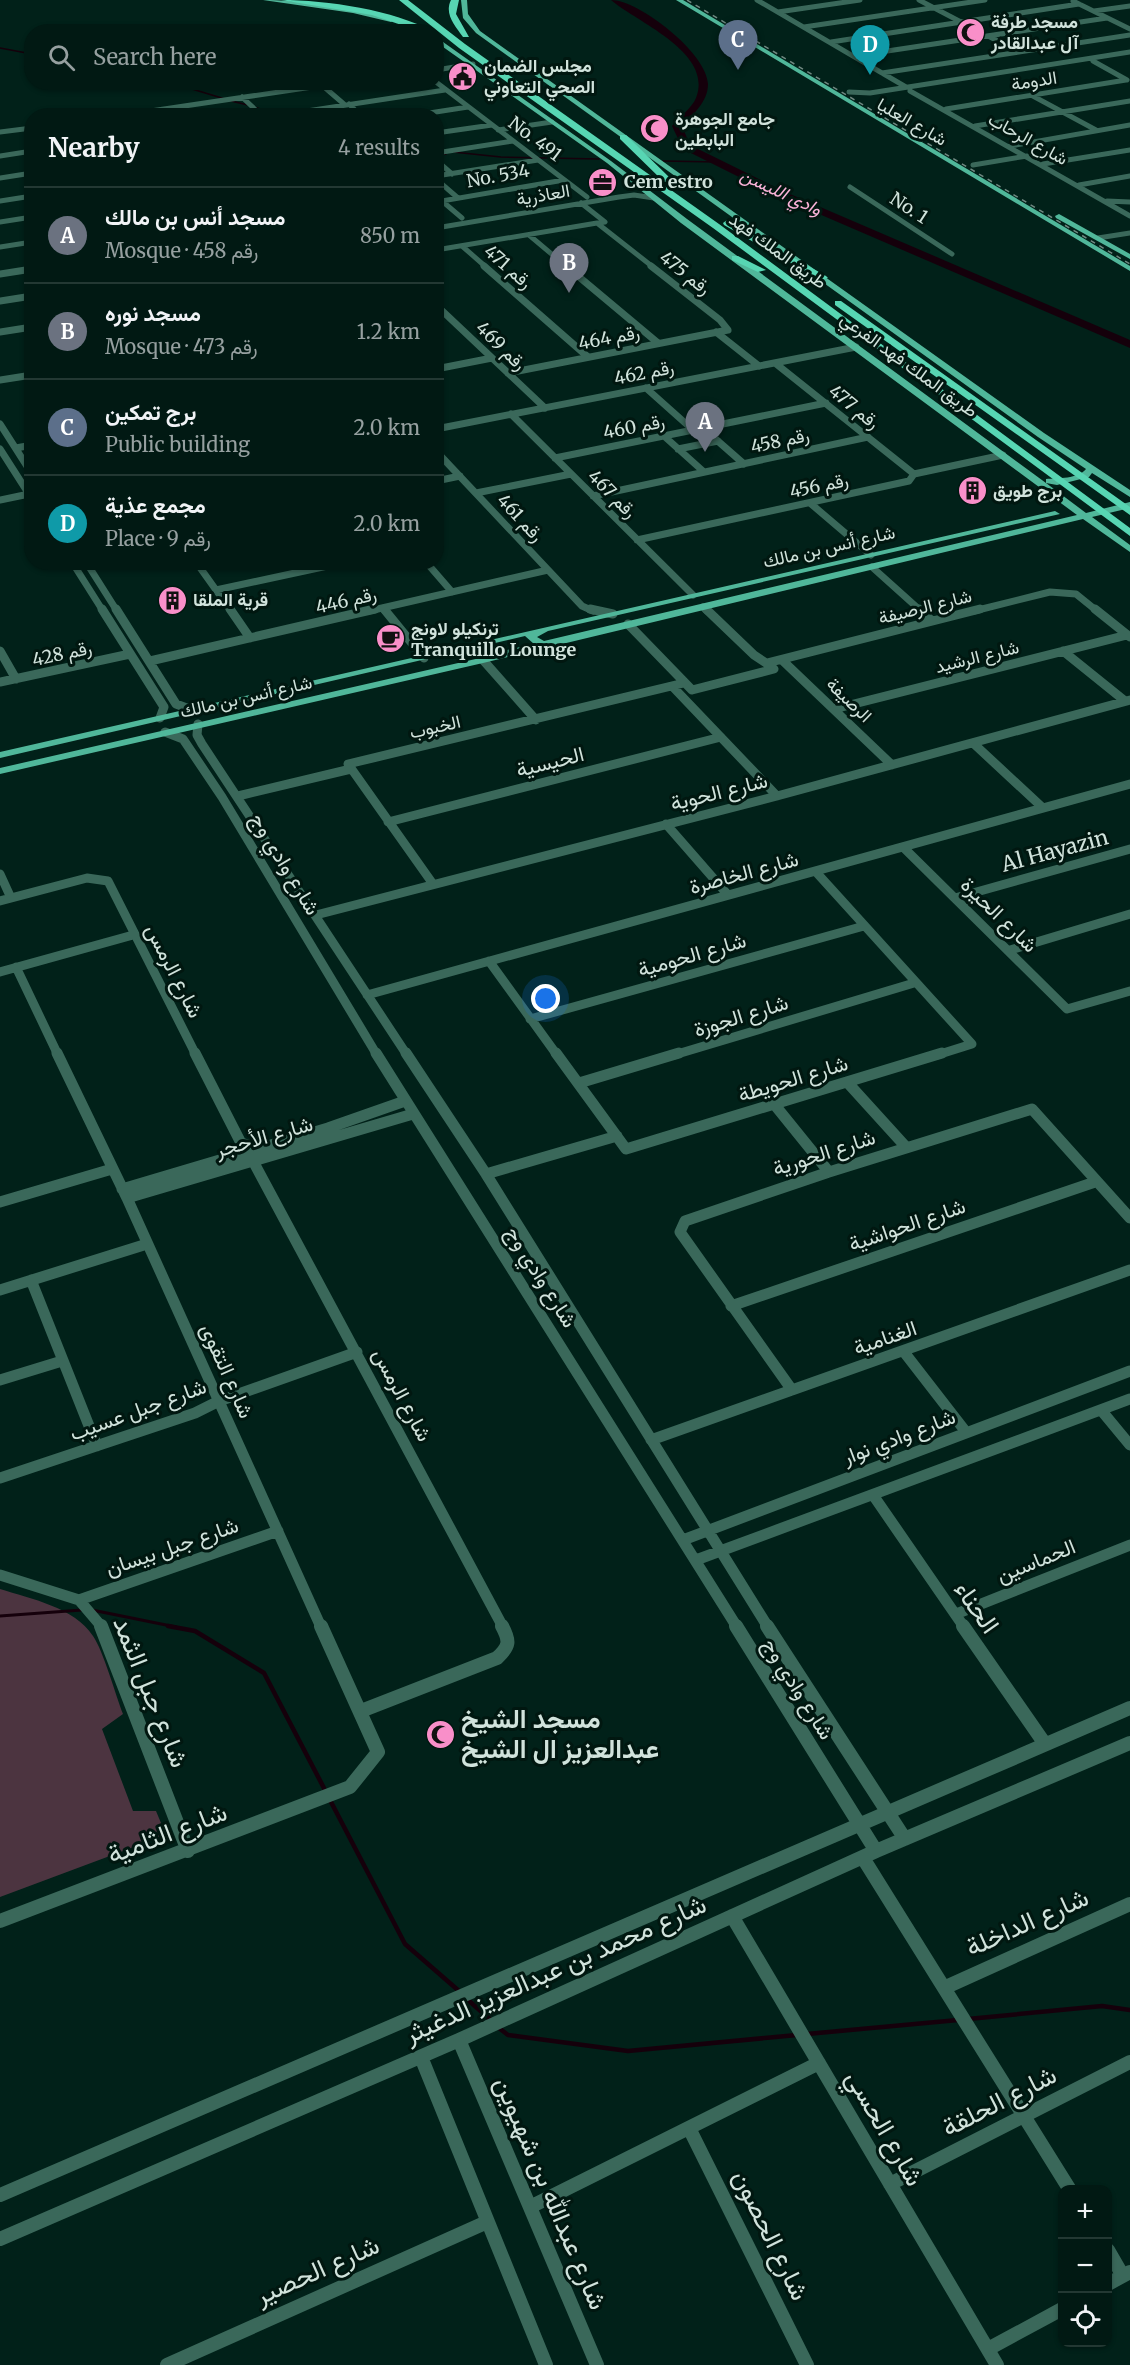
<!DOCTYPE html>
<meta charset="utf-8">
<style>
:root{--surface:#011913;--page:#0f2621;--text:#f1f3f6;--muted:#96a0a0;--line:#233833;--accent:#f98fc9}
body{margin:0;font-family:Merriweather,Vazirmatn,serif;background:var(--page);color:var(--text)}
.controls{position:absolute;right:18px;bottom:18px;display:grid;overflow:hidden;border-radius:12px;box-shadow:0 2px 4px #0004}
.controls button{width:54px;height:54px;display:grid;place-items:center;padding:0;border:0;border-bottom:2px solid var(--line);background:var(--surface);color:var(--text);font:30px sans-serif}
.you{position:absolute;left:546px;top:999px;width:21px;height:21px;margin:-15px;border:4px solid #fff;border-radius:50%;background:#1a73e8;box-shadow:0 0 0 9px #1a73e833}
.badge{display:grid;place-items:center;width:39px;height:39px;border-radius:50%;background:var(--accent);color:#fff;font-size:20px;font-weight:700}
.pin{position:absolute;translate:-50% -50px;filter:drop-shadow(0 2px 3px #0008)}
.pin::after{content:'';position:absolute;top:32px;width:21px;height:18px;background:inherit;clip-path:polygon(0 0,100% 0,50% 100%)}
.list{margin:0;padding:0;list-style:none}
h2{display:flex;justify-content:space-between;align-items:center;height:78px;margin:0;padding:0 24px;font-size:26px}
h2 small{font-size:20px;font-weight:400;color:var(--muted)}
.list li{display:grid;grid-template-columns:39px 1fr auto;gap:18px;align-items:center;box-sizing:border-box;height:96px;padding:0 24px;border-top:2px solid var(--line)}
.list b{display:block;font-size:22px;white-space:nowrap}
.list p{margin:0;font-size:20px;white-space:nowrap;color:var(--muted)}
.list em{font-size:20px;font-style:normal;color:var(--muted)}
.icon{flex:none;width:33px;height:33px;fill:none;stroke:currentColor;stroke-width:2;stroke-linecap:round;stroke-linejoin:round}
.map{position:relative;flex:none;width:1130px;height:2365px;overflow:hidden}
.search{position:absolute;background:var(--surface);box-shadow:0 2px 4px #0004;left:24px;top:24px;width:420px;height:66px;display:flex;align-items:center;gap:15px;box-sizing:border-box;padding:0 21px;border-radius:24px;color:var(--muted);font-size:22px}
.panel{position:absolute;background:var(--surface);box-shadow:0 2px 4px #0004;left:24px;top:108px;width:420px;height:462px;border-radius:24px}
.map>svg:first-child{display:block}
</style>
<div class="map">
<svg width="1130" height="2365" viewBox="0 0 1130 2365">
<rect width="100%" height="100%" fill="#012119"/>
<path fill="#4c3440" d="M0 1589C31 1599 74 1607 93 1636 103 1650 116 1696 123 1714L102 1729 133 1811H156L166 1835 0 1897Z"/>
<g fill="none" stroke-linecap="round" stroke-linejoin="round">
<path stroke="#15000b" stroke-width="1.5" d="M0 48 32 54
M169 82 225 99
M231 101 248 105
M254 107 277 114
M453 152 501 157 599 159
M436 156 446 154
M663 161 717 162"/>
<path stroke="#15000b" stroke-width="3" d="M92 1610 176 1627
M0 1616 82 1610"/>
<path stroke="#15000b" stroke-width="4.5" d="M168 1626 195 1631 264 1673 326 1792
M330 1800 405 1944 459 1991
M468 2000 492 2021
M968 2019 1102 2006 1130 2010
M499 2028 508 2035 628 2051 797 2035
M807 2034 958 2020"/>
<path fill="#15000b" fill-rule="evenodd" d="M611 0C639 0 707 53 708 84 708 102 693 114 682 126L690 145 783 191 1130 340V348L775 195 683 149 672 126C679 117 692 108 696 98 714 52 636 22 611 0Z"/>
<path stroke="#3a685a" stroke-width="5" d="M757 0 906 87
M919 0 961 22
M1073 1 1130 29
M1094 11 1130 6
M778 12 860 0
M804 27 985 0
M988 36 1019 52
M831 42 1079 4
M854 56 1107 18
M1093 61 1127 80
M436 70 473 64
M882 73 1130 35
M436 82 587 197
M323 86 345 105
M910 91 1130 216
M849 92 870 93 1130 52
M1031 95 1096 130
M242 97 262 116
M349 104 361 116
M946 109 1126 80
M117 116 346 82
M274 116 445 90
M410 116 468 107
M975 126 1130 101
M498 130 552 122
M0 132 32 128
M436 133 492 125
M1010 146 1130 125
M436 153 513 141
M0 156 32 151
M436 160 452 174
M1043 164 1130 150
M973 165 1027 156
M436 176 538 160
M0 178 32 173
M436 179 458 198
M1079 185 1130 176
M850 187 952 254
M0 201 32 196
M442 201 462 218
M1107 201 1130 202
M436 202 564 180
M581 203 605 222 597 223 653 267
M0 222 32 217
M436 228 619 197 634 195 654 198
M529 235 567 267
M1098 238 1130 233
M462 246 486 267
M0 247 32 242
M436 250 597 223"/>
<path stroke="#3a685a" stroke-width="7" d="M484 266 588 357
M566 266 658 343
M0 274 32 269
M0 301 32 296
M436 305 545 408
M0 332 32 327
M716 332 759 366
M775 363 914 474
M436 369 492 358
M508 373 728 330 720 320 651 266
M0 380 32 375
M646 388 693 430
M511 414 693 595
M0 424 32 474
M703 428 744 464
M436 429 856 347
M664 436 704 472
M16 448 32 445
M0 449 32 499
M678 449 718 441
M436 451 582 606 593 611
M555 458 826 403
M436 481 460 476
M476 493 571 474
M593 496 868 437
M0 500 29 494
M810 503 871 555
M637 540 909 481 914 474 1003 455
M72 562 103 611
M86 562 117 611
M196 562 231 611
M426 562 452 592
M872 567 921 611
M216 590 346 562
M703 607 707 611
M383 608 385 611
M369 611 548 570
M974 611 1050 592 1076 594 1097 611"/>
<path stroke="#3a685a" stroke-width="9" d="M102 609 164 707 160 718
M116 609 176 704 192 710
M230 609 250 638
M384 609 424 658
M590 609 613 614
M706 609 754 655 772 667
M919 609 931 620
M1095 609 1130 637
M628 624 692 690 774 669
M0 651 16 679
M1063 651 1125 701
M483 660 536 720
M782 660 892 765
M150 661 375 609
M767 663 980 609
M0 682 130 654
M672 686 777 796
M834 709 1127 635
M198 724 197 735 202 744 407 1055
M165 732 183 739 222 797 377 1055
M973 743 1043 808
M238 796 351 769
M388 822 721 737
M666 824 728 895
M904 848 1067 1009 1130 991
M816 872 972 1044 937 1055
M0 874 11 898
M433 884 348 764 684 683
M955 898 1130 849
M0 901 87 878 108 881 196 1055
M316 915 777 796 1130 700
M1010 950 1130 914
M489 961 557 1055
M16 967 58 1055
M0 972 133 935
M367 995 1130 784
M530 1019 864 926
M674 1055 914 983"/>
<path stroke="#3a685a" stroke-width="11" d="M57 1053 127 1198 321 1627
M195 1053 241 1143 258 1148
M376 1053 737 1627
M406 1053 486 1174 768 1627
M556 1053 626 1149 942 1053
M847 1082 906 1147
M579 1083 679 1053
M774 1104 829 1172
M253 1161 503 1627
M486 1174 617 1136
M122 1189 328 1128 405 1101
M127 1198 413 1114
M0 1202 112 1169
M31 1280 97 1446
M0 1290 147 1244
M731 1306 1095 1182
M904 1352 966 1432
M0 1380 62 1361
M792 1390 680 1232 685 1221 829 1172 1032 1109 1130 1218
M1101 1410 1130 1445
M651 1440 1130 1270
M0 1478 195 1413 219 1401 357 1352
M873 1495 964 1627
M683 1540 1130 1371
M696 1560 1130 1399
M0 1575 79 1600 102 1627
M79 1600 278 1531
M956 1614 1130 1545"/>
<path stroke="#3a685a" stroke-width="14" d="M101 1626 188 1851
M736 1626 876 1851
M767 1626 905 1839
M963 1626 1045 1744
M361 1711 497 1658C510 1646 510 1641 502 1626
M863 1858 1070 2190
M732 1916 997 2365
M0 1921 350 1787 378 1752 321 1626
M946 1987 1130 1904
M459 2040 597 2365
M421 2057 546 2365
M689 2128 807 2365
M890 2184 1130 2062
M0 2195 1130 1708
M532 2206 819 2063
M0 2239 459 2040 876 1851 1130 1743
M1108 2250 1123 2276
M1108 2284 1130 2272
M988 2349 1062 2309
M167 2365 487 2222"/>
<path fill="#50b79a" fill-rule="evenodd" d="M263 0C293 0 368 7 394 20L391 22 353 13Z
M461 0H467L468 14 480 31 1044 433 1130 490V497L1092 473 1089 477 1057 485 1046 483 1086 513 1130 502V508L1092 517 1130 545V552L1083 519 483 663 0 774V768L480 658 495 653 499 647H507V650L534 644 525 636 0 758V752L1055 511 1060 514 548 631 537 637 544 641 1077 515 681 223 607 163 436 42V37L611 161 687 219 1046 483V479C1058 478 1078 479 1086 469L1038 437 476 33 463 18Z
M676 0H683L1130 266V271Z
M1059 214 1130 254V259L1056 218 1055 216Z"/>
<path fill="#57d6b3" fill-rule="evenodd" d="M281 0C327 0 394 10 434 32H422L372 15Z
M399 0H408L465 44 719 224 1130 528V536L713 228 459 48Z
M451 0H459L456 14 469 37H463C455 26 444 14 451 0Z
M620 135H626L670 178V182H664L620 139Z
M727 220 826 276 828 278 820 280 724 225 723 223Z
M732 256H738L766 270 758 272 732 260Z
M835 301H841L1130 507V515L835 305Z"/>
<path stroke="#708881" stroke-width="1.5" stroke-dasharray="5 5" stroke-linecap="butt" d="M687 0 1130 264"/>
</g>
<defs>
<symbol id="mosque-disc" viewBox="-11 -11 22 22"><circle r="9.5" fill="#f98fc9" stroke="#011710"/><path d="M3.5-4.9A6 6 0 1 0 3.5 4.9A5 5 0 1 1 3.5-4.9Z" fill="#111"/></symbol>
<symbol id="civic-disc" viewBox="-11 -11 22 22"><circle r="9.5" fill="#f98fc9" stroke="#011710"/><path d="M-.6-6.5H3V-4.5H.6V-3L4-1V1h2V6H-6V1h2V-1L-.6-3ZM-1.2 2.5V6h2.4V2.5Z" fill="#111"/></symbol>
<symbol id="office-disc" viewBox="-11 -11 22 22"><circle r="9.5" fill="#f98fc9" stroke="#011710"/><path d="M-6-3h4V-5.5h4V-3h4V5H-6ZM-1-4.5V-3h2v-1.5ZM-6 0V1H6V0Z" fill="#111"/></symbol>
<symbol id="building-disc" viewBox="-11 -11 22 22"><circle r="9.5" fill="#f98fc9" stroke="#011710"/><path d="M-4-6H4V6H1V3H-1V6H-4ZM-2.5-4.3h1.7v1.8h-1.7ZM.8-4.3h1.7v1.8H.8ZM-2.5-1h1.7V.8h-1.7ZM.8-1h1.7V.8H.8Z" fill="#111"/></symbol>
<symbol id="cafe-disc" viewBox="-11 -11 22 22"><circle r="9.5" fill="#f98fc9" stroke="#011710"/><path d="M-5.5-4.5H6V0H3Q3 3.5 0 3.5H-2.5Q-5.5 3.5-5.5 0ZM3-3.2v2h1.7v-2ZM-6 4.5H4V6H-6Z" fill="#111"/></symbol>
</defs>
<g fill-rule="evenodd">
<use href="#mosque-disc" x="954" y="16" width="33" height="33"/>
<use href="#civic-disc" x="446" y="60" width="33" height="33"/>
<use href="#mosque-disc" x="638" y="112" width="33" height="33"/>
<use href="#office-disc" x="586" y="166" width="33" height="33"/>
<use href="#building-disc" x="956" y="474" width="33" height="33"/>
<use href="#building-disc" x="156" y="584" width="33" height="33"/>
<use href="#cafe-disc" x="374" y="622" width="33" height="33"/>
<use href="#mosque-disc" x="424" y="1718" width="33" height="33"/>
</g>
<g text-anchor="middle" stroke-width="6" stroke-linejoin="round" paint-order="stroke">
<g font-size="18" font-weight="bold" fill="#d1e3dc" stroke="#011710" text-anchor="start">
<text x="991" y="28">مسجد طرفة<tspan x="991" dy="21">آل عبدالقادر</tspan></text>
<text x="484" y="72">مجلس الضمان<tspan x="484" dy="21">الصحي التعاوني</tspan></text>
<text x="675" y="125">جامع الجوهرة<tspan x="675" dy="21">البابطين</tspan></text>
<text x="624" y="188">Cem estro</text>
<text x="993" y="497">برج طويق</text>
<text x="193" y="606">قرية الملقا</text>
<text x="411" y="635">ترنكيلو لاونج<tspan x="411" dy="21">Tranquillo Lounge</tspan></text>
</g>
<g font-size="18" fill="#d1e3dc" stroke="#011710">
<text transform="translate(1034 81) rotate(-9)" y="6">الدومة</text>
<text transform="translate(912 122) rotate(30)" y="6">شارع العليا</text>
<text transform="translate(535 139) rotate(37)" y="6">No. 491</text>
<text transform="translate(1028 139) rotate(29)" y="6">شارع الرحاب</text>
<text transform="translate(498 176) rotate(-10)" y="6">No. 534</text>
<text transform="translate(543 195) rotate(-10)" y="6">العاذرية</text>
<text transform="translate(909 208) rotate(33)" y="6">No. 1</text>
<text transform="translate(778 251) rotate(36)" y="6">طريق الملك فهد</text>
<text transform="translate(508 267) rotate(41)" y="6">رقم 471</text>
<text transform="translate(685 273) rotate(38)" y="6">رقم 475</text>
<text transform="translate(609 338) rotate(-11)" y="6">رقم 464</text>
<text transform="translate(501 346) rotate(44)" y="6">رقم 469</text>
<text transform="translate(909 365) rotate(36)" y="6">طريق الملك فهد الفرعي</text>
<text transform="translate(644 373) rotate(-11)" y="6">رقم 462</text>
<text transform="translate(854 407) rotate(39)" y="6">رقم 477</text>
<text transform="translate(634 427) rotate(-11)" y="6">رقم 460</text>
<text transform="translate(780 441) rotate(-12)" y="6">رقم 458</text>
<text transform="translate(819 486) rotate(-12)" y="6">رقم 456</text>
<text transform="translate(612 494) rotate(45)" y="6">رقم 467</text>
<text transform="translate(520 518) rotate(47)" y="6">رقم 461</text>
<text transform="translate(829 547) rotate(-13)" y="6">شارع أنس بن مالك</text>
<text transform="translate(346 601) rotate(-13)" y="6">رقم 446</text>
<text transform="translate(925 607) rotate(-14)" y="6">شارع الرصيفة</text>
<text transform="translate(62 654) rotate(-12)" y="6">رقم 428</text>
<text transform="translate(977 657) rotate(-14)" y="6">شارع الرشيد</text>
<text transform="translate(246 697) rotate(-13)" y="6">شارع أنس بن مالك</text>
<text transform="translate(849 700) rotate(44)" y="6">الرصيفة</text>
<text transform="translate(435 727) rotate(-13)" y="6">الخبوب</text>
</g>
<g font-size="18" font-style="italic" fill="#fab3d8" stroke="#011710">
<text transform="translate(781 192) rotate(25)" y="6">وادي الليسن</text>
</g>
<g font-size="21" fill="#d1e3dc" stroke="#011710">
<text transform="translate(550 762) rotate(-14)" y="7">الحيسية</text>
<text transform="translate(719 792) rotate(-14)" y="7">شارع الحوية</text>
<text transform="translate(1055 851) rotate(-15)" y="7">Al Hayazin</text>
<text transform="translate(285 864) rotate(59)" y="7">شارع وادي وج</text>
<text transform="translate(744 873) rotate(-15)" y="7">شارع الخاصرة</text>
<text transform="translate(999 915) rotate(44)" y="7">شارع الحيرة</text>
<text transform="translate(692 955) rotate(-16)" y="7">شارع الحومية</text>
<text transform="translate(174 971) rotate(63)" y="7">شارع الرمس</text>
<text transform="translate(741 1016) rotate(-17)" y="7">شارع الجوزة</text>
<text transform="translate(793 1079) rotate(-17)" y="7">شارع الحويطة</text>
<text transform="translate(264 1137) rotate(-16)" y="7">شارع الأحجر</text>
<text transform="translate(824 1153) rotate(-18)" y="7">شارع الحورية</text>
<text transform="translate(907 1225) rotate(-19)" y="7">شارع الحواشية</text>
<text transform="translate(541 1277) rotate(58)" y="7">شارع وادي وج</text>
<text transform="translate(885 1338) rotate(-19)" y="7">الغنامية</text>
<text transform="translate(227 1371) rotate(66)" y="7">شارع التقوى</text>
<text transform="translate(402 1395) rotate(62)" y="7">شارع الرمس</text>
<text transform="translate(138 1410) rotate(-20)" y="7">شارع جبل عسيب</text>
<text transform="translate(899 1437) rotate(-21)" y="7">شارع وادي نوار</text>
<text transform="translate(172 1547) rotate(-19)" y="7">شارع جبل بيسان</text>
<text transform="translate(1036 1561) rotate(-22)" y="7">الحماسين</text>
<text transform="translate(798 1689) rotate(58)" y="7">شارع وادي وج</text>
</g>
<g font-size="26" fill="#d1e3dc" stroke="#011710">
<text transform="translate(977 1607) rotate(55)" y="9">الحناء</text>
<text transform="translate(151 1692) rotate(68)" y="9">شارع جبل الثمد</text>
<text transform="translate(167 1833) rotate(-21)" y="9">شارع الثامية</text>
<text transform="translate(1027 1922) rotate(-24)" y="9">شارع الداخلة</text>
<text transform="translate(555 1969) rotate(-24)" y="9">شارع محمد بن عبدالعزيز الدغيثر</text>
<text transform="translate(999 2101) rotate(-27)" y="9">شارع الحلقة</text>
<text transform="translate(885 2128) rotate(60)" y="9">شارع الحسي</text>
<text transform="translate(551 2193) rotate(67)" y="9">شارع عبدالله بن شهيوين</text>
<text transform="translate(771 2235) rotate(64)" y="9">شارع الحصون</text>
<text transform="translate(317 2270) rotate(-24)" y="9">شارع الحصير</text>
</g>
<g font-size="26" font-weight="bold" fill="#d1e3dc" stroke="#011710" text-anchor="start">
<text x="461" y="1728">مسجد الشيخ<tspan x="461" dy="30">عبدالعزيز ال الشيخ</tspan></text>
</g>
</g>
</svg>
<div class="controls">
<button>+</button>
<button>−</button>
<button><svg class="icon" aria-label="locate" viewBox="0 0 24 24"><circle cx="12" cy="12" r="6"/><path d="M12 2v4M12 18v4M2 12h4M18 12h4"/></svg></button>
</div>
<div class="you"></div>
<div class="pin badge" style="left:705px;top:452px;background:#6b7280">A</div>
<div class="pin badge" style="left:569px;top:293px;background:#6b7280">B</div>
<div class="pin badge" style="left:738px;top:70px;background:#5c6f8a">C</div>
<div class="pin badge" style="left:870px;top:75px;background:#0f9aa8">D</div>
<div class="search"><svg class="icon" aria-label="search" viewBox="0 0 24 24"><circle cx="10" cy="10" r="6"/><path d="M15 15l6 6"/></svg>Search here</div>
<section class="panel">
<h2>Nearby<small>4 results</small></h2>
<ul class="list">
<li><span class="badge" style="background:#6b7280">A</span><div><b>مسجد أنس بن مالك</b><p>Mosque · رقم 458</p></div><em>850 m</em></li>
<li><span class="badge" style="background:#6b7280">B</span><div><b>مسجد نوره</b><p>Mosque · رقم 473</p></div><em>1.2 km</em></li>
<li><span class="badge" style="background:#5c6f8a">C</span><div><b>برج تمكين</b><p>Public building</p></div><em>2.0 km</em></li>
<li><span class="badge" style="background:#0f9aa8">D</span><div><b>مجمع عذية</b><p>Place · رقم 9</p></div><em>2.0 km</em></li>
</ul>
</section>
</div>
